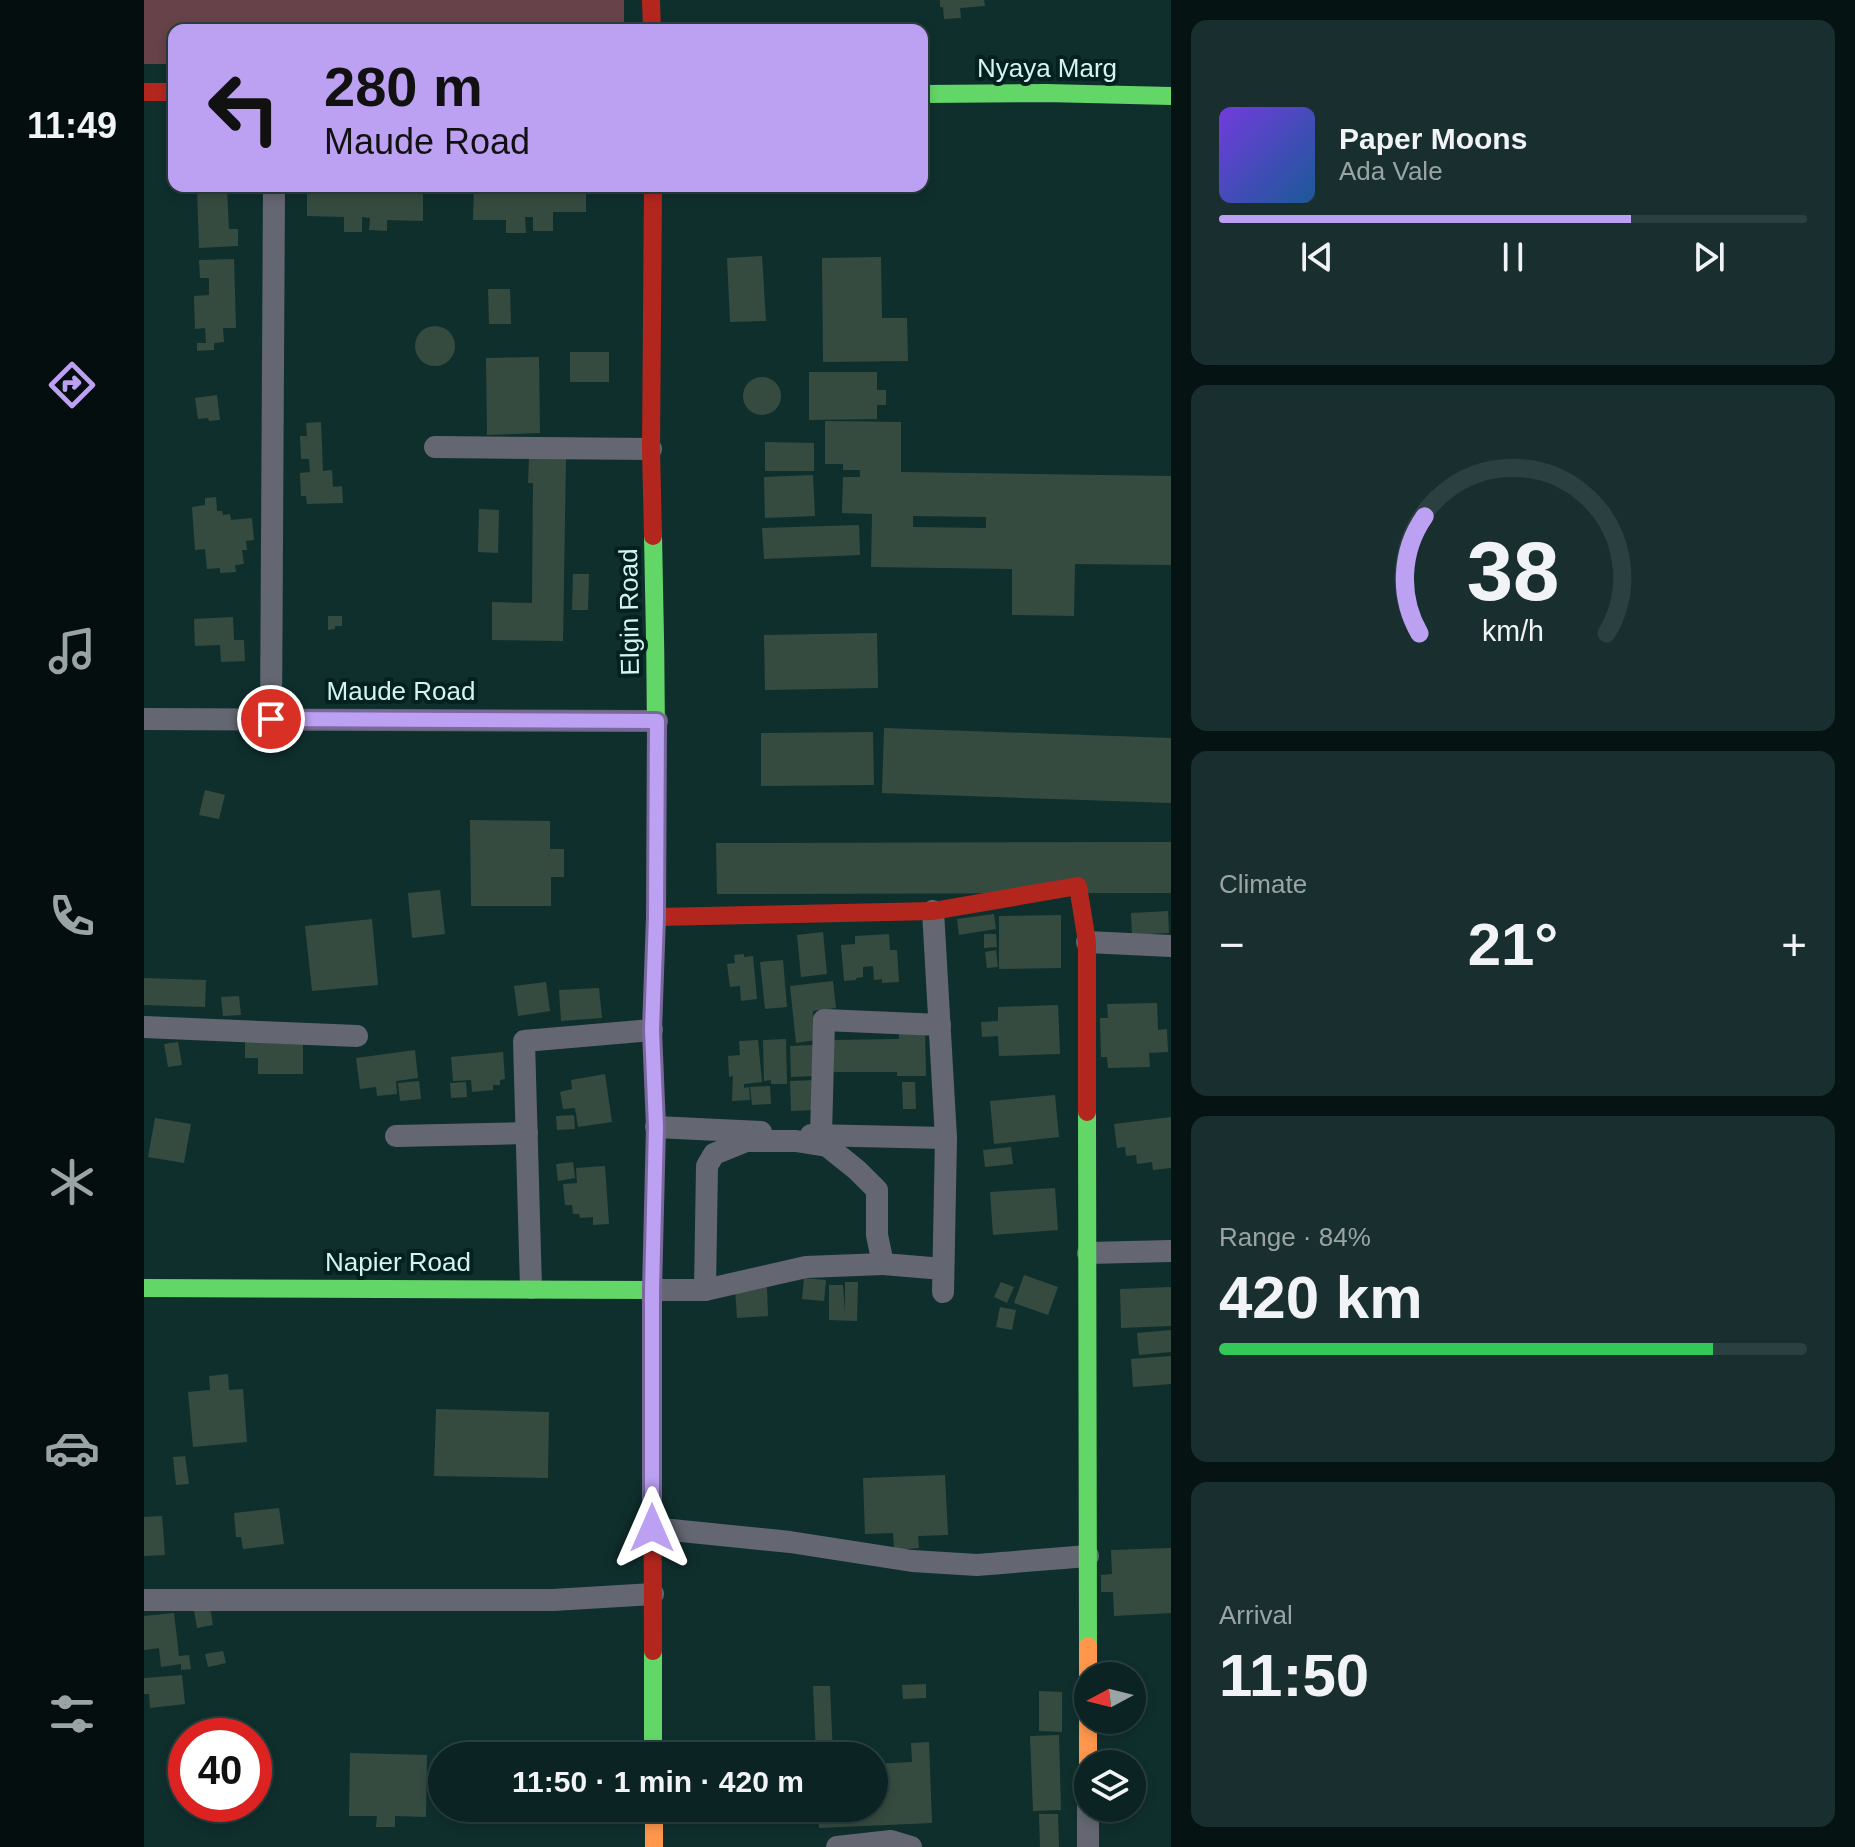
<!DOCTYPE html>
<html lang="en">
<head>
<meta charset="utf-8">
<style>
  :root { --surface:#0b2322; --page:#192f2f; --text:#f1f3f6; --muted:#9aa4a5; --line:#2b4040; --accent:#bca0f2 }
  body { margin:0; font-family:Helvetica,sans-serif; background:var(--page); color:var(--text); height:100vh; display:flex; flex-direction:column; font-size:30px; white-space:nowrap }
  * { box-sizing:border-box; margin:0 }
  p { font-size:26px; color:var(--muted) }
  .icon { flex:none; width:44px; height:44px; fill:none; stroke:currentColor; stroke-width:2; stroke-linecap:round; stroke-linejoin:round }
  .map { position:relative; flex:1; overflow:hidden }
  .drawer { display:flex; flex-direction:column; gap:20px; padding:20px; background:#061313; width:684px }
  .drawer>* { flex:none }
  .hud { position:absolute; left:24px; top:24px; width:760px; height:168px; border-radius:16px; box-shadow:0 4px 12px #0003,0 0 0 2px var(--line); background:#bca0f2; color:#111; overflow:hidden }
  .needle { width:52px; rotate:263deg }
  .tools { position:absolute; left:930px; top:1662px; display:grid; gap:16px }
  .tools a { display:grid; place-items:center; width:72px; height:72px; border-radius:50%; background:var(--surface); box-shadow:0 4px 12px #0003,0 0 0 2px var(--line); font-size:40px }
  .speed { position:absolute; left:24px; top:1718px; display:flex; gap:16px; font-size:40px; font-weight:700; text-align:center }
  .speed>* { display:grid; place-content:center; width:104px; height:104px; border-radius:50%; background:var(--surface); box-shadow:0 4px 12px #0003,0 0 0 2px var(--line); line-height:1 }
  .speed .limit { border:12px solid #d22; background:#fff; color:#111 }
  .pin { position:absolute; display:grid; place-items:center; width:68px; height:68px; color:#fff; margin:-34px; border:4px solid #fff; border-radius:50%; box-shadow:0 2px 8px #0007 }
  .me { position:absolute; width:88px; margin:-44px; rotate:0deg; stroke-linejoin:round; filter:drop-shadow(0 0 6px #0008) }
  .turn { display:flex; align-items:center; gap:28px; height:168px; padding:0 24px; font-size:36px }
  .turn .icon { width:104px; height:104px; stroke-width:2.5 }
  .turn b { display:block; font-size:56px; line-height:68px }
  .big { font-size:60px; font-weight:700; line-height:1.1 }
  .drawer .widget { flex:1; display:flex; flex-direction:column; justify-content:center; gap:12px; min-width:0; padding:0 28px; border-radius:16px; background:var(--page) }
  .drawer .dial { align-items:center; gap:0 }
  .dial svg { height:208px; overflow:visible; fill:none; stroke:var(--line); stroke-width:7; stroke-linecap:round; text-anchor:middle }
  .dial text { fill:var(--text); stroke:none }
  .song { display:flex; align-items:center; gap:24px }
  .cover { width:96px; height:96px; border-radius:12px; background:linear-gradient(135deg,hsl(260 70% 55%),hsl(210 70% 35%)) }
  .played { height:8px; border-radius:4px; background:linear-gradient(90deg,var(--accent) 70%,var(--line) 70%) }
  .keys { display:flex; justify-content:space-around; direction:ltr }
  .heat { display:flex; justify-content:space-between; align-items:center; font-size:44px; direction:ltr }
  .charge { height:12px; border-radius:6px; background:linear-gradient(90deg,#34c759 84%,var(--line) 0) }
  .trip { position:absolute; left:284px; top:1742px; width:460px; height:80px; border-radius:40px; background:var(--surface); box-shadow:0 4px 12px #0003,0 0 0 2px var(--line); font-weight:700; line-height:80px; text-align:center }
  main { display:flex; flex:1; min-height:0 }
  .menu { display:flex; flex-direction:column; width:144px; justify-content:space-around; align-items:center; background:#040e0e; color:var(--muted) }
  .menu .icon { width:56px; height:56px }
  .menu .current { color:var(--accent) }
  .menu b { font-size:36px; color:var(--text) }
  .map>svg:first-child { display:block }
</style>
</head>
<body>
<main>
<nav class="menu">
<b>11:49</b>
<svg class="icon current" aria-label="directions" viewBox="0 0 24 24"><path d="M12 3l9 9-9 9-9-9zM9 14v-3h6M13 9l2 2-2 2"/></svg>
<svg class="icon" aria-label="music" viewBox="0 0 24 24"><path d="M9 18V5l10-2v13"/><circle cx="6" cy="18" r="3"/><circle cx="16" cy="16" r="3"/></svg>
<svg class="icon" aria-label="phone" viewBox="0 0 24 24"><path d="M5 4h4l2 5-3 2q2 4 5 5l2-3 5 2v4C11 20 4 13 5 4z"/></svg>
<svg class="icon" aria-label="climate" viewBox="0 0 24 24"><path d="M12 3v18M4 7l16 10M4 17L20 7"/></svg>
<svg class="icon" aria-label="car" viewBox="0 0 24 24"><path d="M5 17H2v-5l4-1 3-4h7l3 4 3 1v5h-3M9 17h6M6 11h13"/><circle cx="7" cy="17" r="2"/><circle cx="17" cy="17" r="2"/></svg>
<svg class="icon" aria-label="filters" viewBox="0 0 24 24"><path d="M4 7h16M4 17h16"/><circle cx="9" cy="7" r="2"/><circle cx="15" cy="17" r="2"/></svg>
</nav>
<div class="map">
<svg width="1027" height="1847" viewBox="0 0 1027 1847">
  <rect width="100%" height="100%" fill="#0f2f2d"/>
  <polygon fill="#674248" points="0,0 480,0 480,30 30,30 30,64 0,64"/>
  <g fill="#364b3f" fill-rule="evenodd">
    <polygon points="796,0 840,0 841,6 816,8 817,18 800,19 799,7 796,7"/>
    <polygon points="935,60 936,72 918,74 917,62"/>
    <polygon points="163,186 279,186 279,221 243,220 243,231 225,230 226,218 218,217 218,232 200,232 200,217 163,216"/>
    <polygon points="330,186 442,186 442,212 409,212 409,231 389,231 389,217 381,217 382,233 362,233 362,220 329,220"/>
    <polygon points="83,188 85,229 94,229 94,246 55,248 53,189"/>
    <polygon points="618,256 622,321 586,322 583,258"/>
    <polygon points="737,257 738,318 763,318 764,361 679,362 678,258"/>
    <polygon points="90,259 92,328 79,328 80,342 70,343 70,350 53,351 53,343 62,343 61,328 51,329 50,296 65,295 65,278 56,278 55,260"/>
    <polygon points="344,289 366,289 367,324 345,324"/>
    <circle cx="291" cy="346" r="20"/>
    <rect x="426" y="352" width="39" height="30"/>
    <polygon points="395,357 396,433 343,435 342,358"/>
    <polygon points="665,372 733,372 733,390 742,390 742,405 733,405 733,419 665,420"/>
    <circle cx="618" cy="396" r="19"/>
    <polygon points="73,395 76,420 65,421 64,418 54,419 51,398"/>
    <path d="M681,421L757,422V472L1027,476V565L931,564L930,616L868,615V569L727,567L728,514L698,513L699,477H716V470H699V464H681ZM769,516L842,517V528L769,527Z"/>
    <polygon points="177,422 179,471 188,470 189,487 198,486 199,503 163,504 162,496 157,496 156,473 166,472 165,459 157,459 156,436 163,436 162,423"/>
    <polygon points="621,442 670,443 670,471 621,471"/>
    <polygon points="385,458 422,458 419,641 348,640 348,602 388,603 389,483 384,483"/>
    <polygon points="669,475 671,516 621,518 620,477"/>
    <polygon points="72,497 73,511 78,511 79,515 86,514 87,520 108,518 110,540 102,541 103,550 98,550 100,564 91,565 92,572 76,573 76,568 63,569 61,549 51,550 48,507 61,505 61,498"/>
    <polygon points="335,509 355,510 354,553 334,552"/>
    <polygon points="715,525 716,555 620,559 618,528"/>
    <polygon points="429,574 445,574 444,610 428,610"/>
    <polygon points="184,616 198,616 198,626 191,626 191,629 184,630"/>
    <polygon points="89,617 90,640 100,640 101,661 77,662 76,645 51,646 50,619"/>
    <polygon points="733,633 734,688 621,690 620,635"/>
    <polygon points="740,728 1027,738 1027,803 738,793"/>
    <polygon points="729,732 730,785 617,786 617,733"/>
    <polygon points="61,790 81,795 75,819 55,815"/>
    <polygon points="326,820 406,821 406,849 420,849 420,877 407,877 407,906 327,906"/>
    <polygon points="1027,842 1027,893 573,894 572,843"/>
    <polygon points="296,890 301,934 268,938 264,893"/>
    <polygon points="1024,911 1025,933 988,935 987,913"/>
    <polygon points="850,914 852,929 815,935 813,919"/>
    <polygon points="917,915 917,968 855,969 855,916"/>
    <polygon points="228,919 234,985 168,991 161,926"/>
    <polygon points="679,932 683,974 657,977 653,935"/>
    <polygon points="745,934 746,950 753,950 755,982 738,983 738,979 730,980 729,966 719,967 719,977 712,978 712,980 700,981 697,945 711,944 711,936"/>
    <polygon points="840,934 852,934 853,947 840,948"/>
    <polygon points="852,950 854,967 843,968 841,952"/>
    <polygon points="600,954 600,957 609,956 613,999 597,1001 596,986 586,987 583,964 591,963 590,955"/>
    <polygon points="639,960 643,1007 621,1009 616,962"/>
    <polygon points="0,978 62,980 61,1007 0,1005"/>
    <polygon points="689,981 692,1008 669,1011 672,1040 652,1043 646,986"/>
    <polygon points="402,982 406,1011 374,1016 370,986"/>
    <polygon points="455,988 458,1018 417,1021 415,990"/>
    <polygon points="95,996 97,1015 79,1016 77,997"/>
    <polygon points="1013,1003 1014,1030 1023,1029 1024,1052 1005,1053 1006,1067 964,1068 963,1057 957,1057 956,1018 964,1018 963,1004"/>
    <polygon points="914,1005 916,1054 855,1056 854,1036 838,1037 837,1022 854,1021 854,1007"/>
    <polygon points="755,1032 781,1032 782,1076 753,1076 753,1072 690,1072 689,1040 755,1039"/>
    <polygon points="101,1037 159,1038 159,1074 114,1074 114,1058 101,1058"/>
    <polygon points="642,1039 643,1084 627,1084 627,1080 620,1081 619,1040"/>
    <polygon points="614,1040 618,1082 600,1084 600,1088 605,1087 606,1100 588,1101 589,1076 585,1077 584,1056 596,1055 595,1041"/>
    <polygon points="34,1042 38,1065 24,1067 20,1044"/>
    <polygon points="670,1045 671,1076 647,1077 646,1046"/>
    <polygon points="271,1050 274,1078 252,1081 253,1094 233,1096 232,1087 216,1089 212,1058"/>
    <polygon points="359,1052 361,1079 356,1080 356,1085 349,1085 349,1090 328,1092 327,1080 309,1081 307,1057"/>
    <polygon points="461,1074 468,1122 434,1127 431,1108 419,1109 416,1092 428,1089 427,1080"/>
    <polygon points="670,1080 671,1110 647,1111 646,1081"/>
    <polygon points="275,1081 277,1099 256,1101 254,1083"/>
    <polygon points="322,1082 323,1097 307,1098 306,1083"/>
    <polygon points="758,1082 771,1082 772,1109 759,1109"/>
    <polygon points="626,1086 627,1104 608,1105 606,1087"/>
    <polygon points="911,1095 915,1137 850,1144 846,1101"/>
    <polygon points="430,1115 431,1129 413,1130 412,1116"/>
    <polygon points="1027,1117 1027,1168 1009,1170 1008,1162 993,1164 992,1155 982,1156 981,1147 973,1148 970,1124"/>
    <polygon points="11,1118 47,1124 40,1163 4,1157"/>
    <polygon points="867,1147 869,1164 841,1167 839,1150"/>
    <polygon points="429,1162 431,1178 414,1181 412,1164"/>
    <polygon points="461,1166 465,1224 449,1225 449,1217 436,1218 435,1214 429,1214 428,1205 421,1205 419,1184 433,1183 432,1168"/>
    <polygon points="911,1188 914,1230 849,1235 846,1192"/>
    <polygon points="880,1275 914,1287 904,1315 870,1303"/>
    <polygon points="660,1278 682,1280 680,1301 658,1299"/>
    <polygon points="701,1282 714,1282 713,1321 685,1320 685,1285 699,1285 701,1312"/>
    <polygon points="857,1282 870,1287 863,1303 850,1297"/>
    <polygon points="623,1287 624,1316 593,1318 591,1289"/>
    <polygon points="1027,1287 1027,1326 977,1328 976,1289"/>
    <polygon points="856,1307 872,1310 868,1330 852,1327"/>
    <polygon points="1027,1330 1027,1352 995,1355 993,1333"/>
    <polygon points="1027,1356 1027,1384 989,1387 987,1359"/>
    <polygon points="84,1374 85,1390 99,1389 103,1442 49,1447 44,1392 66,1390 65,1376"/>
    <polygon points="292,1409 405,1412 404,1478 290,1476"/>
    <polygon points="41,1456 45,1484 32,1485 29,1457"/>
    <polygon points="801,1475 804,1535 774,1536 775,1548 750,1550 749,1533 721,1534 719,1478"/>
    <polygon points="135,1508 140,1544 99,1549 97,1537 92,1537 90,1513"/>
    <polygon points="18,1516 21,1555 0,1556 0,1517"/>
    <polygon points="1027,1548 1027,1613 970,1616 969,1592 957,1592 957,1575 968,1574 967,1550"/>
    <polygon points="66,1607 69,1625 53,1628 50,1610"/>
    <polygon points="30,1613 35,1656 45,1655 47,1669 37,1670 37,1664 17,1667 15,1648 0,1650 0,1616"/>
    <polygon points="79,1651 82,1663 64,1667 61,1654"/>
    <polygon points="38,1675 41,1704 6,1708 5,1694 0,1694 0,1678"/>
    <polygon points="782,1684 782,1698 759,1699 758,1685"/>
    <polygon points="669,1686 686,1686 689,1756 672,1756"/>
    <polygon points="895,1691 918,1692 918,1732 895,1731"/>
    <polygon points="915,1735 917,1810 889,1811 886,1736"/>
    <polygon points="785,1742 788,1823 675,1828 674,1808 730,1808 730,1764 768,1762 767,1743"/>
    <polygon points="206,1753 283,1755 282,1817 251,1816 251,1827 232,1827 233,1816 205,1816"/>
    <polygon points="895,1814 914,1814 915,1847 896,1847"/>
  </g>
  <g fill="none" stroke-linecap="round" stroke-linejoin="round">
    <g stroke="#646771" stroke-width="22">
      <polyline points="291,447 507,449"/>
      <polyline points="0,719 513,721"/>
      <polyline points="127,719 130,186"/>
      <polyline points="789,911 802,1138 799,1292"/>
      <polyline points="943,942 1027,946"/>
      <polyline points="0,1027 213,1036"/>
      <polyline points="512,1127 617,1132"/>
      <polyline points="667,1135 802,1138"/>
      <polyline points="677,1135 680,1020 796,1025"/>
      <polyline points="252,1136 383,1133"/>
      <polyline points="944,1253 1027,1251"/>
      <polyline points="387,1288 380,1041 508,1030"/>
      <polyline points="508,1290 561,1290 563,1166 570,1154 602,1141 652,1141 683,1146 713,1170 733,1190 733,1235 739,1264 799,1269"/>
      <polyline points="561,1290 662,1267 739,1264"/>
      <polyline points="508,1528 646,1542 768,1561 833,1565 944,1556"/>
      <polyline points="0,1600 409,1600 509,1594"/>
      <polyline points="944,1808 944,1847"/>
      <polyline points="693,1847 747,1841 767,1847"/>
    </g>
    <g stroke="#63d668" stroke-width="18">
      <polyline points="778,94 902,93 1027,96"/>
      <path d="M509,536C512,657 513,777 512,898C512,951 507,1004 509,1057"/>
      <polyline points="943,1112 944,1646"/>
      <polyline points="0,1288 508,1290"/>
      <polyline points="509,1651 509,1756"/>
    </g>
    <g stroke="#ff974d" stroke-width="18">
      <polyline points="944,1646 944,1764"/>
      <polyline points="510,1808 510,1847"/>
    </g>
    <g stroke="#b3261e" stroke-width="18">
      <polyline points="507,0 508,30"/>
      <polyline points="0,92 30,92"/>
      <polyline points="509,536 507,449 509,186"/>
      <polyline points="512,917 789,911 934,886 943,942 943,1112"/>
      <polyline points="509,1651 508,1290 512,1127 509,1057"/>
    </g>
  </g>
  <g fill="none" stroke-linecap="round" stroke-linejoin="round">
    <defs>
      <polyline id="route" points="127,719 513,721 512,917 508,1030 512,1127 508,1290 508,1528"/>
    </defs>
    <use href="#route" stroke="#7a689d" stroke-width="20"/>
    <use href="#route" stroke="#bca0f2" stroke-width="14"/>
  </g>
  <g text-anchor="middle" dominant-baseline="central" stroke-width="8" stroke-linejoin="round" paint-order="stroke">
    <g font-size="26" fill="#d3f4f1" stroke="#04201f">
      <text x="903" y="68">Nyaya Marg</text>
      <text transform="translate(485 612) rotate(-91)">Elgin Road</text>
      <text x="257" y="691">Maude Road</text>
      <text x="254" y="1262">Napier Road</text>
    </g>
  </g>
</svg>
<div class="tools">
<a><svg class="needle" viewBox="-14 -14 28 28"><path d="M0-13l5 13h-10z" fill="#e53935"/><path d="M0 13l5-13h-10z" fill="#9aa4a5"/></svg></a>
<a><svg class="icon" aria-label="layers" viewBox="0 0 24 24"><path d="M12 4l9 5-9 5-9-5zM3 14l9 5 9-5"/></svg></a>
</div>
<div class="speed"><div class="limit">40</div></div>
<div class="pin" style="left:127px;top:719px;background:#d93025"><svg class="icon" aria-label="arrive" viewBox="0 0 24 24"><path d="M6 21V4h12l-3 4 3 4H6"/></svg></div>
<svg class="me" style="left:508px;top:1528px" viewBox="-20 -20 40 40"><path d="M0-17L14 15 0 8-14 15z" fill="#bca0f2" stroke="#fff" stroke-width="4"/></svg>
<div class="trip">11:50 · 1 min · 420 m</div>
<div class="hud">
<div class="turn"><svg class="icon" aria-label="left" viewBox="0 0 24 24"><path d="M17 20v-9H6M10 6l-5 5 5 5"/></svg><div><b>280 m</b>Maude Road</div></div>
</div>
</div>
<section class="drawer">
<div class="widget">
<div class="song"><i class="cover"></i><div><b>Paper Moons</b><p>Ada Vale</p></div></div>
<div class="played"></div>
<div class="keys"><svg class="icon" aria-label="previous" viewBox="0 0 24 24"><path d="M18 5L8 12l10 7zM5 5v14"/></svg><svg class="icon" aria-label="pause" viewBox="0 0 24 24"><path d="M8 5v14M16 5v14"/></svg><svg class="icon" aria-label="next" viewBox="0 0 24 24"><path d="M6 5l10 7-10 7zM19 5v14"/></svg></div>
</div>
<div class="widget dial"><svg viewBox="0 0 100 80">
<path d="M14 69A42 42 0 1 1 86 69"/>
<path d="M14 69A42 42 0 0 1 16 24" stroke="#bca0f2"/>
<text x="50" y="56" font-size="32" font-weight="700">38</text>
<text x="50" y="72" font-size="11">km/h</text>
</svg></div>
<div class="widget"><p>Climate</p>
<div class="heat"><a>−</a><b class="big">21°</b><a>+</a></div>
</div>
<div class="widget"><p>Range · 84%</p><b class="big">420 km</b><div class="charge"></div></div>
<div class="widget"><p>Arrival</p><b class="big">11:50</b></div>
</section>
</main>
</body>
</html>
